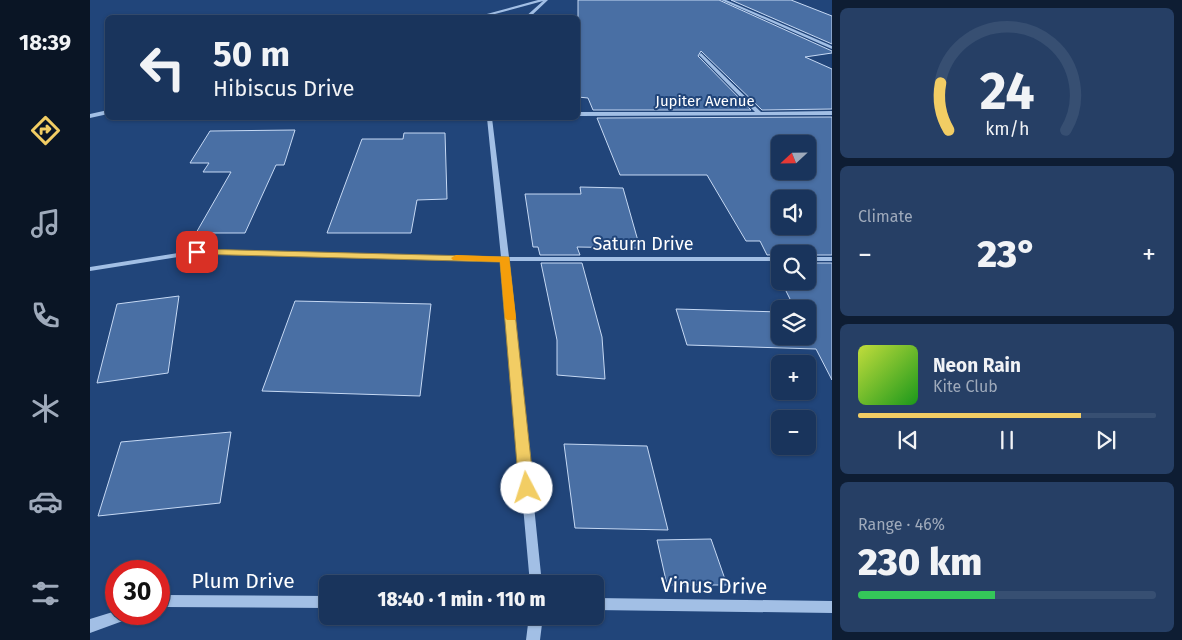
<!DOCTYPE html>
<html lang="en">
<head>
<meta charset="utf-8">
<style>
  :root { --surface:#19345c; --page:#263f65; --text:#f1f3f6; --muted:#9faabb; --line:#374f72; --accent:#f2cd64 }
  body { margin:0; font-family:"Fira Sans",sans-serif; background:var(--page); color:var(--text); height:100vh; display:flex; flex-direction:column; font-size:19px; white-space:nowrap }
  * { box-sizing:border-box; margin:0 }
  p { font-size:16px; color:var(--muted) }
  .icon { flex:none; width:28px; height:28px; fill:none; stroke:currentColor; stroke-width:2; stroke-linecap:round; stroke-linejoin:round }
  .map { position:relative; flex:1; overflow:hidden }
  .sheet { display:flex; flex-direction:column; gap:8px; padding:8px; background:#0e1d33; width:350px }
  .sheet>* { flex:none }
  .top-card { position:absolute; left:15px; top:15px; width:475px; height:105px; border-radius:8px; box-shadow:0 1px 4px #0004,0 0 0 1px var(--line); background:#19345c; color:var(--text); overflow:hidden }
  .needle { width:32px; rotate:248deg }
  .tools { position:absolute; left:681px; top:135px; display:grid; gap:10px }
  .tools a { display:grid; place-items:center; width:45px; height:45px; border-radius:8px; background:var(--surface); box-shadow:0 1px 4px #0004,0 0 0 1px var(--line); font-size:25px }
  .speed { position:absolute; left:15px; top:560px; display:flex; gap:10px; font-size:25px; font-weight:700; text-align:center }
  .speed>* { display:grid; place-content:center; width:65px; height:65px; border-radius:50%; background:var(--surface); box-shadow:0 1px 4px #0004,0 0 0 1px var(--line); line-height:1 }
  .speed .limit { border:8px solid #d22; background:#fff; color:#111 }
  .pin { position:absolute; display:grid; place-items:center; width:42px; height:42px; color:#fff; margin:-21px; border-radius:10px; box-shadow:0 2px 8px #0006 }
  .me { position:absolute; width:55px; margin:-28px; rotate:355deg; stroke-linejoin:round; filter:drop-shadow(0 0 4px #0008) }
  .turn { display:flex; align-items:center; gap:18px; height:105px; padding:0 25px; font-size:22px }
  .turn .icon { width:65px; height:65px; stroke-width:2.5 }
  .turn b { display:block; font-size:35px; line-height:42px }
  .big { font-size:38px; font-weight:800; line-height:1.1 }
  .sheet .card { flex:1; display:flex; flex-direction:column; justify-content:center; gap:8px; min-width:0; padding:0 18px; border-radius:8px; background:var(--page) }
  .sheet .dial { align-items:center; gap:0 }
  .dial svg { height:130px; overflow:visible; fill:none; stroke:var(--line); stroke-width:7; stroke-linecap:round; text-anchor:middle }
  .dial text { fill:var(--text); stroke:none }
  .song { display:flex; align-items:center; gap:15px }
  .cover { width:60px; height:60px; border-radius:8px; background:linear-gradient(135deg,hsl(70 70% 55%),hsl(120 70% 35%)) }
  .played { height:5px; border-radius:2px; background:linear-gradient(90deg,var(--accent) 75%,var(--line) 75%) }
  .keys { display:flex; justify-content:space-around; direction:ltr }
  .heat { display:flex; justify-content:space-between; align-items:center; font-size:28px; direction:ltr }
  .charge { height:8px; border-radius:4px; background:linear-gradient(90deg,#34c759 46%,var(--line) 0) }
  .trip { position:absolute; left:229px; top:575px; width:285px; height:50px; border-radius:8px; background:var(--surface); box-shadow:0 1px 4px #0004,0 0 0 1px var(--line); font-weight:800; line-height:50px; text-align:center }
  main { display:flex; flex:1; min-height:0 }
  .tabs { display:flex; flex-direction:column; width:90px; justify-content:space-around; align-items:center; background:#0a1525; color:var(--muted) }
  .tabs .icon { width:35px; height:35px }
  .tabs .selected { color:var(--accent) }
  .tabs b { font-size:22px; color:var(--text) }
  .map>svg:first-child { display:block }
</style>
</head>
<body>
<main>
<nav class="tabs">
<b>18:39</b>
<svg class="icon selected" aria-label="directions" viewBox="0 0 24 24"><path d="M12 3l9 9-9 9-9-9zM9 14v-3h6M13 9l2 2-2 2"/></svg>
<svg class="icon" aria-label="music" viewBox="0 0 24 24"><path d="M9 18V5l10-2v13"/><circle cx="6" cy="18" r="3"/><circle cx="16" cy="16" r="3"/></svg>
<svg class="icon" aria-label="phone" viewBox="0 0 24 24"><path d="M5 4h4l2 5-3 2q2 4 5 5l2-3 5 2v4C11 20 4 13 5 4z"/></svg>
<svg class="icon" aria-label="climate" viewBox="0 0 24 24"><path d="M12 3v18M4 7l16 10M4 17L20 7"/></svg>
<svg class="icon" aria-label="car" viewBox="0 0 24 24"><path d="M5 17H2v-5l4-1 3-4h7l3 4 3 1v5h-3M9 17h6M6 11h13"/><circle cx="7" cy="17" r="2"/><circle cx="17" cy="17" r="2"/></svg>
<svg class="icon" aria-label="filters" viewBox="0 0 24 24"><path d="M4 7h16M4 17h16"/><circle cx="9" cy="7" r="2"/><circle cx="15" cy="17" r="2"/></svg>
</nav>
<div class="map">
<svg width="742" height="640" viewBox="0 0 742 640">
  <rect width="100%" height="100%" fill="#21457a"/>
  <g fill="#496fa4" stroke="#c6d9f4" fill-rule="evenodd">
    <polygon points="488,0 629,0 742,51 742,53 715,57 742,69 742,109 672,110 611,51 608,56 661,110 503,110 498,98 488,97"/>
    <polygon points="641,0 701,0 742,16 742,44"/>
    <path d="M742,117V255H718V254L677,255L670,241H656L617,175H530L507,118ZM690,144H718V171H690ZM690,199H718V226H690Z"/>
    <polygon points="205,130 194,165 186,165 155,233 106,233 141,172 113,172 119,163 100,163 120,131"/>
    <polygon points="314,133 355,133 357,199 327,200 321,233 237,233 272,139 313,139"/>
    <polygon points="490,187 533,188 550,248 487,247 490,255 450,255 448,247 443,247 435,194 491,194"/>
    <polygon points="451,263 492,263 512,337 515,379 467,375 467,340"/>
    <polygon points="718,263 742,263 742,380 726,349 597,345 586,309 690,312 690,336 718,336 718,309 705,309 691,281 718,281"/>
    <polygon points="89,296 78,373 7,383 27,304"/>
    <polygon points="205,301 341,304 330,396 172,391"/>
    <polygon points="141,432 130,503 8,516 31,442"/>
    <polygon points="474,444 557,446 578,530 485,528"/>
    <polygon points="621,539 637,585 577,585 567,540"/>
  </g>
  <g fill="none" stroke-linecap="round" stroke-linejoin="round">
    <g fill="#a2bfe5" fill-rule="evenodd">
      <polygon points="448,0 458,0 439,18 434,18 453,1 390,18 382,18"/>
      <polygon points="631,0 636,0 742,46 742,49"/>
      <polygon points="611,53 671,112 742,111 742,115 488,116 488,112 665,112 609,55"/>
      <polygon points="18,110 18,114 0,118 0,114"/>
      <polygon points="397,118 402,118 419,257 690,257 690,261 419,261 452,584 440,584 411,261 107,254 0,271 0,267 107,250 411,257"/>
      <rect x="718" y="257" width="24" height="4"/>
      <polygon points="75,595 238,596 238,608 75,607 69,609 69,597"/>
      <polygon points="505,598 742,601 742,613 505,610"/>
      <polygon points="26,611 26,614 43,614 41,618 0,633 0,619"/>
      <polygon points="439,616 453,616 450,640 436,640"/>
    </g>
  </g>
  <polygon fill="#f2cd64" stroke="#9d8541" points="107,249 419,257 444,488 442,493 437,494 431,493 429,488 410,262 103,254 102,252"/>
  <polygon fill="#f59e0b" points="366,255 419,257 426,318 425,320 417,320 415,318 410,262 363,260 361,258"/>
  <g text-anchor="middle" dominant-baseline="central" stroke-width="4" stroke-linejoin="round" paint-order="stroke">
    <g font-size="15" fill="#fff" stroke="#21457a">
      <text x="615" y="101">Jupiter Avenue</text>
    </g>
    <g font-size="18" fill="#fff" stroke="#21457a">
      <text x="553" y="244">Saturn Drive</text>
    </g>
    <g font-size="21" fill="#fff" stroke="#21457a">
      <text x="153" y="581">Plum Drive</text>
      <text transform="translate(624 586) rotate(1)">Vinus Drive</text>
    </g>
  </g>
</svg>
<div class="tools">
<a><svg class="needle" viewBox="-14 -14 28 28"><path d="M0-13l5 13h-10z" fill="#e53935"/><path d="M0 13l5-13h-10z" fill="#9faabb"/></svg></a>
<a><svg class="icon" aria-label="sound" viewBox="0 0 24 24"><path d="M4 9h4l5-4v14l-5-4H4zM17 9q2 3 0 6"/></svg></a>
<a><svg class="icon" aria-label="search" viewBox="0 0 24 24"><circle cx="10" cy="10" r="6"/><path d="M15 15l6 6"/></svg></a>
<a><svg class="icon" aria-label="layers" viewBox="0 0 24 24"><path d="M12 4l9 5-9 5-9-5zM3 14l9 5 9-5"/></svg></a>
<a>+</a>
<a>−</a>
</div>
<div class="speed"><div class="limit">30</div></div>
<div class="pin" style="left:107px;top:252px;background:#d93025"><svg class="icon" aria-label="arrive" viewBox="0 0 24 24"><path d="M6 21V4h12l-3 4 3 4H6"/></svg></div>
<svg class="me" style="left:437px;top:488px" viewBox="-20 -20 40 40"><circle r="19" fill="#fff"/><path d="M0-13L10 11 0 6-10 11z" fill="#f2cd64"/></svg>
<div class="trip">18:40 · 1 min · 110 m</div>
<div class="top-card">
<div class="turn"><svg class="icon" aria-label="left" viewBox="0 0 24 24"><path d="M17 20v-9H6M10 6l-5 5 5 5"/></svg><div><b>50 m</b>Hibiscus Drive</div></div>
</div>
</div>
<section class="sheet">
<div class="card dial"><svg viewBox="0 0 100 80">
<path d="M14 69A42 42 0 1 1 86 69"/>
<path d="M14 69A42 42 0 0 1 9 40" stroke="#f2cd64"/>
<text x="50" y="56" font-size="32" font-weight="700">24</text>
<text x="50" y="72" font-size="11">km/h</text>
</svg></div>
<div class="card"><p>Climate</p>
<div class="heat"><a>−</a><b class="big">23°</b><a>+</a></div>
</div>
<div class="card">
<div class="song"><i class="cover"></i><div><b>Neon Rain</b><p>Kite Club</p></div></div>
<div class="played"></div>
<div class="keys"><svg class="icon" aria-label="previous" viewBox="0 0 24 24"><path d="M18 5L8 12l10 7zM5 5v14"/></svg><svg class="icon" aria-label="pause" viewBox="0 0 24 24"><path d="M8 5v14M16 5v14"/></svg><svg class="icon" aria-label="next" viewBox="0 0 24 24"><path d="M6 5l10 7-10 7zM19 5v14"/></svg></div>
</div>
<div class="card"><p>Range · 46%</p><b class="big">230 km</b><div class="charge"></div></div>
</section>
</main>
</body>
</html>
